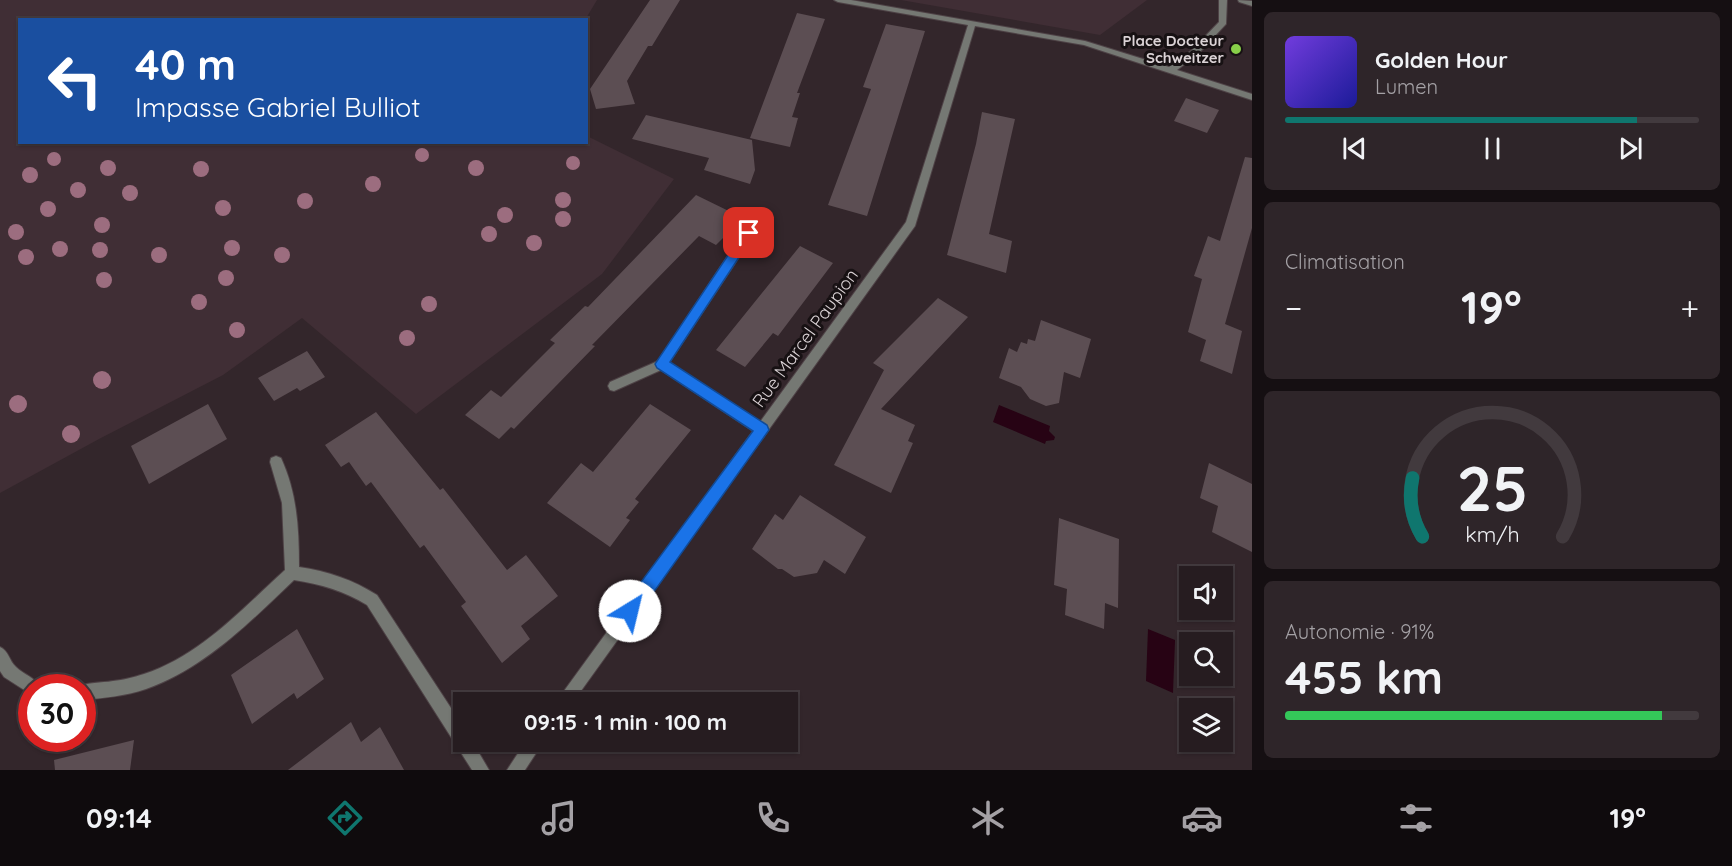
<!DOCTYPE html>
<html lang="fr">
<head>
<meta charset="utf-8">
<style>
  :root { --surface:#261c20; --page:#2e2529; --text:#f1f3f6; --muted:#a4a1a5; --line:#423a3e; --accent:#0f766e }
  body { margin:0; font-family:Quicksand,sans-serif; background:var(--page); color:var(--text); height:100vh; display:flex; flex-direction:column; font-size:22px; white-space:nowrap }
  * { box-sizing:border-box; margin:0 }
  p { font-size:20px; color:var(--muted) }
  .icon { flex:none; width:33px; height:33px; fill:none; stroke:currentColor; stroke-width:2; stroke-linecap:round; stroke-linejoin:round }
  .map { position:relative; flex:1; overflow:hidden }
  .side { display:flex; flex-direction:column; gap:12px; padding:12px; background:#150f12; width:480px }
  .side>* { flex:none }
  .top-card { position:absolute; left:18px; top:18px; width:570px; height:126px; border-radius:0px; box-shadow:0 2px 4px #0004,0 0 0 2px var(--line); background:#1a4fa0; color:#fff; overflow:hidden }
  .buttons { position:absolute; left:1179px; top:566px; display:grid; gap:12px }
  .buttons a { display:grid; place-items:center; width:54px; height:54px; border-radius:0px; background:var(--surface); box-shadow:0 2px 4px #0004,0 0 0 2px var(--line); font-size:30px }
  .speed { position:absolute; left:18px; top:674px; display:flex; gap:12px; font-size:30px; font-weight:700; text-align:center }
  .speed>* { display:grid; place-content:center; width:78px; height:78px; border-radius:50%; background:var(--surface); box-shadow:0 2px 4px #0004,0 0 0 2px var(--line); line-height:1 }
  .speed .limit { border:9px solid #d22; background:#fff; color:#111 }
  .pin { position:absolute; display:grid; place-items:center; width:51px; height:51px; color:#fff; margin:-26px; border-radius:12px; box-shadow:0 3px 9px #0006 }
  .me { position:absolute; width:66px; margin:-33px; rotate:36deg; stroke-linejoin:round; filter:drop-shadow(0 0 4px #0008) }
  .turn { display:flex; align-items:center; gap:21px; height:126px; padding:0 18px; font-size:27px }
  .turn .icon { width:78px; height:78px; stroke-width:2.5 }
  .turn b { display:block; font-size:42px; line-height:51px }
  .big { font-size:45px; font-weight:800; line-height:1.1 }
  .side .card { flex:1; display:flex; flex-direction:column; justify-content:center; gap:9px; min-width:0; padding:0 21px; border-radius:9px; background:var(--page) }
  .side .dial { align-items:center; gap:0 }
  .dial svg { height:156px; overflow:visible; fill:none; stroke:var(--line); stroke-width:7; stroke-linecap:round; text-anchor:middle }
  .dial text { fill:var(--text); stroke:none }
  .song { display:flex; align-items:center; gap:18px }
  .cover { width:72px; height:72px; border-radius:9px; background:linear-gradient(135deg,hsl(260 70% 55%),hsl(240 70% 35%)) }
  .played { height:6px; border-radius:3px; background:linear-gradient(90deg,var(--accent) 85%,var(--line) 85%) }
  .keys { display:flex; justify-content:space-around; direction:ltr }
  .heat { display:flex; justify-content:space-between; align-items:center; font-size:33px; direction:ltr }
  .charge { height:9px; border-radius:4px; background:linear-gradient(90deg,#34c759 91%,var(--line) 0) }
  .trip { position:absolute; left:453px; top:692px; width:345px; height:60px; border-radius:0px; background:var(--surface); box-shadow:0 2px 4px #0004,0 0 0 2px var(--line); font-weight:800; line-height:60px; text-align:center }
  .menu { display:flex; height:96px; justify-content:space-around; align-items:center; background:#0f0b0d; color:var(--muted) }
  .menu .icon { width:42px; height:42px }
  .menu .active { color:var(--accent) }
  .menu b { font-size:27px; color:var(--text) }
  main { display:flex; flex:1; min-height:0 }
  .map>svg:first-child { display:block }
</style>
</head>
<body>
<main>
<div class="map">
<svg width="1252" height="770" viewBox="0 0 1252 770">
  <rect width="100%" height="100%" fill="#33262b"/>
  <g fill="#402e35">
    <polygon points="0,0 597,0 585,20 20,20 20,142 586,142 587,136 674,179 602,274 416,414 302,318 223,375 99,439 0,493"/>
    <polygon points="901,0 1147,0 1100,35"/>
  </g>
  <g fill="#270314">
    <polygon points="999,405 1050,426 1049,431 1055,437 1054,440 1046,441 1045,444 993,422"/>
    <polygon points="1148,629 1175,640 1173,693 1146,681"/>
  </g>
  <g fill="#5c4e53">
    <polygon points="650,0 680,0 652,46 648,46 627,81 635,104 596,109 590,89"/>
    <polygon points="797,13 825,19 797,93 800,93 792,117 798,118 790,147 750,138"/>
    <polygon points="886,24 925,31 867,216 828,205 871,89 863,87"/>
    <polygon points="1186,98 1219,110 1207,133 1174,121"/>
    <polygon points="982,112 1015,119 989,234 1012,241 1006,273 947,255 976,144"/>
    <polygon points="646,115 752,140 755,170 750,184 704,170 709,158 632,139"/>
    <polygon points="1245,157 1252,158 1252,228 1225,324 1242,331 1232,374 1200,361 1206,340 1188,332 1202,279 1194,276 1208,236 1220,241"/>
    <polygon points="696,195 743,218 716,245 699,236 592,345 595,346 514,429 511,427 499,439 465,415 491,390 501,397 555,343 550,340 585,306 588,307"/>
    <polygon points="800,246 833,263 778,336 773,333 745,367 716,350"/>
    <polygon points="938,298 968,317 881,409 915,425 908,441 913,443 891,493 834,465 884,370 873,363"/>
    <polygon points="1041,320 1091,339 1080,378 1064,372 1059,403 1046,406 1030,399 1021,387 999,378 1009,348 1017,352 1021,342 1027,344 1028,339 1035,341"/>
    <polygon points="307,351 325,377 300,391 297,388 274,401 258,378"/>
    <polygon points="208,404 227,439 149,484 131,446"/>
    <polygon points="650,404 691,430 635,499 639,502 626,518 630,520 610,547 547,503 581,463 593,472"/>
    <polygon points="376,412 440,490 443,488 507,570 526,555 558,596 521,626 530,639 502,663 461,606 466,602 424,545 420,548 371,482 366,486 349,462 341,467 325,445"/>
    <polygon points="1209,463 1252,484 1252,552 1212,532 1218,506 1200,498"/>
    <polygon points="800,495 866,537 845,574 824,560 817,573 794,577 782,569 778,569 752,549 775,514 783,520"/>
    <polygon points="1059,518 1119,539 1118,608 1105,603 1104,629 1065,615 1067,589 1054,585"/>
    <polygon points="297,629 324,679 297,699 294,693 252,724 231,675"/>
    <polygon points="351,722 361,742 380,727 404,770 288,770"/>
    <polygon points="134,740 130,770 55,770 54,760"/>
  </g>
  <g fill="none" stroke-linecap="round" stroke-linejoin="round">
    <defs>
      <g id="street">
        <polygon points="834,0 851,0 1085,41 1169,67 1192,50 1219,22 1219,0 1227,0 1226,24 1198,54 1177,70 1252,94 1252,100 1084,45 975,26 915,226 573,702 556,702 753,431 661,370 614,391 610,390 608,386 610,382 658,361 745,230 749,229 754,233 753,236 669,363 760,422 906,222 968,25 838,2"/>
        <polygon points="1238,0 1252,1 1252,6 1239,2"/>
        <path d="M276,456L281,458C297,493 299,528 299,567C328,571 353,580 377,595L464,728V741H472L489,770H472L367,605C344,591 321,584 294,580C250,622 205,668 146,689C125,696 104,698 82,700V687H77C88,682 101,683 113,681C123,680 135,677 144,674C200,656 243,608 285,570L282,503L270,462L271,458Z"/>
        <path d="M0,647C9,651 9,661 16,667C24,675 35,677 40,687H32V695L4,677L0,671Z"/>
        <polygon points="526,741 544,741 525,770 507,770"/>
      </g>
    </defs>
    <use href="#street" stroke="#4e4246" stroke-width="2"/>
    <use href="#street" fill="#757873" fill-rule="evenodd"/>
  </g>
  <g fill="#9c6d7f">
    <circle cx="422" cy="155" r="7"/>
    <circle cx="54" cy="159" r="7"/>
    <circle cx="573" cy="163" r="7"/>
    <circle cx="108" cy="168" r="8"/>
    <circle cx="476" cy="168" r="8"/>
    <circle cx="201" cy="169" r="8"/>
    <circle cx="30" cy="175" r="8"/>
    <circle cx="373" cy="184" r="8"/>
    <circle cx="78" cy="190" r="8"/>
    <circle cx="130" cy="193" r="8"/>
    <circle cx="563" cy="200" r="8"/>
    <circle cx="305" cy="201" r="8"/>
    <circle cx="223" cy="208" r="8"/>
    <circle cx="48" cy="209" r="8"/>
    <circle cx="505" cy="215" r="8"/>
    <circle cx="563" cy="219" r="8"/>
    <circle cx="102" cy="225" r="8"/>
    <circle cx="16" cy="232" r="8"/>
    <circle cx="489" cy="234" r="8"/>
    <circle cx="534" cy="243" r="8"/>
    <circle cx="232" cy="248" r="8"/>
    <circle cx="60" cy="249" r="8"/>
    <circle cx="100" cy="250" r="8"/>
    <circle cx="159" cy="255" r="8"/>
    <circle cx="282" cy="255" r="8"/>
    <circle cx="26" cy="257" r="8"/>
    <circle cx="226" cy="278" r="8"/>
    <circle cx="104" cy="280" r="8"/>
    <circle cx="199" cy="302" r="8"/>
    <circle cx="429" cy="304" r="8"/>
    <circle cx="237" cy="330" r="8"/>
    <circle cx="407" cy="338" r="8"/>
    <circle cx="102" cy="380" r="9"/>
    <circle cx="18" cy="404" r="9"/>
    <circle cx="71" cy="434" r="9"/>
  </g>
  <polygon fill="#1a73e8" stroke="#114b97" stroke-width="1.5" points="749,229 754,233 753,236 670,362 767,425 769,430 636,617 630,620 624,617 622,611 624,605 753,431 657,368 655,364 745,230"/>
  <circle fill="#88cf49" stroke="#171113" stroke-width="2" cx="1236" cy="49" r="6"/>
  <g text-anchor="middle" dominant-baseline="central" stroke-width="6" stroke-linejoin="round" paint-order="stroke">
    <g font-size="15" font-weight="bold" fill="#dbd3d6" stroke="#171113" text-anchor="end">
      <text x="1224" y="40">Place Docteur<tspan x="1224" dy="17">Schweitzer</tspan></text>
    </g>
    <g font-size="18" fill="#dbd3d6" stroke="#171113">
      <text transform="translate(805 338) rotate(-54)">Rue Marcel Paupion</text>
    </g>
  </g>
</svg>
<div class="buttons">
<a><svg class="icon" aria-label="sound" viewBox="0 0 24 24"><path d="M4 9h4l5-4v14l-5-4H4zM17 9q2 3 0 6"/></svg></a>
<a><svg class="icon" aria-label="search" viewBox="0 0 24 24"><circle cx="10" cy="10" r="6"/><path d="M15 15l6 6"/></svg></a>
<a><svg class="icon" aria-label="layers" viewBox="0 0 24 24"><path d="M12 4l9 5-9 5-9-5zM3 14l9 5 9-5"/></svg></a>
</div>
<div class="speed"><div class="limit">30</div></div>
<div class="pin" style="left:749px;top:233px;background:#d93025"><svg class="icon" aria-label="arrive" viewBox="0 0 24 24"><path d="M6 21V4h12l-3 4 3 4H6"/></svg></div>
<svg class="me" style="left:630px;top:611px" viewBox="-20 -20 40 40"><circle r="19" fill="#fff"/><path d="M0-13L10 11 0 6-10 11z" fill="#1a73e8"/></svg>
<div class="trip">09:15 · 1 min · 100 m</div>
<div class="top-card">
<div class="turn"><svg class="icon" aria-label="left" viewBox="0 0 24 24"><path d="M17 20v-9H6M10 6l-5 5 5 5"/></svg><div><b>40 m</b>Impasse Gabriel Bulliot</div></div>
</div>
</div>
<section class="side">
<div class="card">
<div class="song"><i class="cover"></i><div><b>Golden Hour</b><p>Lumen</p></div></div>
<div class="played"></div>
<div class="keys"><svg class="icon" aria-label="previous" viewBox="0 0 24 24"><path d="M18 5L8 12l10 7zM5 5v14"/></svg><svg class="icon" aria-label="pause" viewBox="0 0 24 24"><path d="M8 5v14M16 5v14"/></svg><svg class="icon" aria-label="next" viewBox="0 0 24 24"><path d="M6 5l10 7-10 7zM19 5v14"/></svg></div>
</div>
<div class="card"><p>Climatisation</p>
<div class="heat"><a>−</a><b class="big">19°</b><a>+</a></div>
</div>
<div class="card dial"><svg viewBox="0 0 100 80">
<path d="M14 69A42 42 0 1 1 86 69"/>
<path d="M14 69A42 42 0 0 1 9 39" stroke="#0f766e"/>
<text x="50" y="56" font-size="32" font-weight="700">25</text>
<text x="50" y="72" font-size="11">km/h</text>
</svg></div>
<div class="card"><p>Autonomie · 91%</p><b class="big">455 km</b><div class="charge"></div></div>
</section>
</main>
<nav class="menu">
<b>09:14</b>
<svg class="icon active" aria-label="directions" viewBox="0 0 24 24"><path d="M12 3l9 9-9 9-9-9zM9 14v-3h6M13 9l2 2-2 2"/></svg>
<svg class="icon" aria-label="music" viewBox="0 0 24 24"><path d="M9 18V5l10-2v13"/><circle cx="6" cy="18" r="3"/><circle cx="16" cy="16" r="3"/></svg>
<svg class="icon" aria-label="phone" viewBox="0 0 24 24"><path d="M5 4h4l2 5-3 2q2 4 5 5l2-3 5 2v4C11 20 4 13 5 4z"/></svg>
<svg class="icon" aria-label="climate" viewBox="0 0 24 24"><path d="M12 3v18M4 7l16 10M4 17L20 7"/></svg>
<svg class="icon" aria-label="car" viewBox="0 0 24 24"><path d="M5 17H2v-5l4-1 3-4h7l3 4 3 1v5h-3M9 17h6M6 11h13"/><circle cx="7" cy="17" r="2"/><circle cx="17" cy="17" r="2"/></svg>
<svg class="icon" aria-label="filters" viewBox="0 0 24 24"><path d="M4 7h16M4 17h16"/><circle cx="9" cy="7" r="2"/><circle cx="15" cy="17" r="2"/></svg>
<b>19°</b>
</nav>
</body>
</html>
